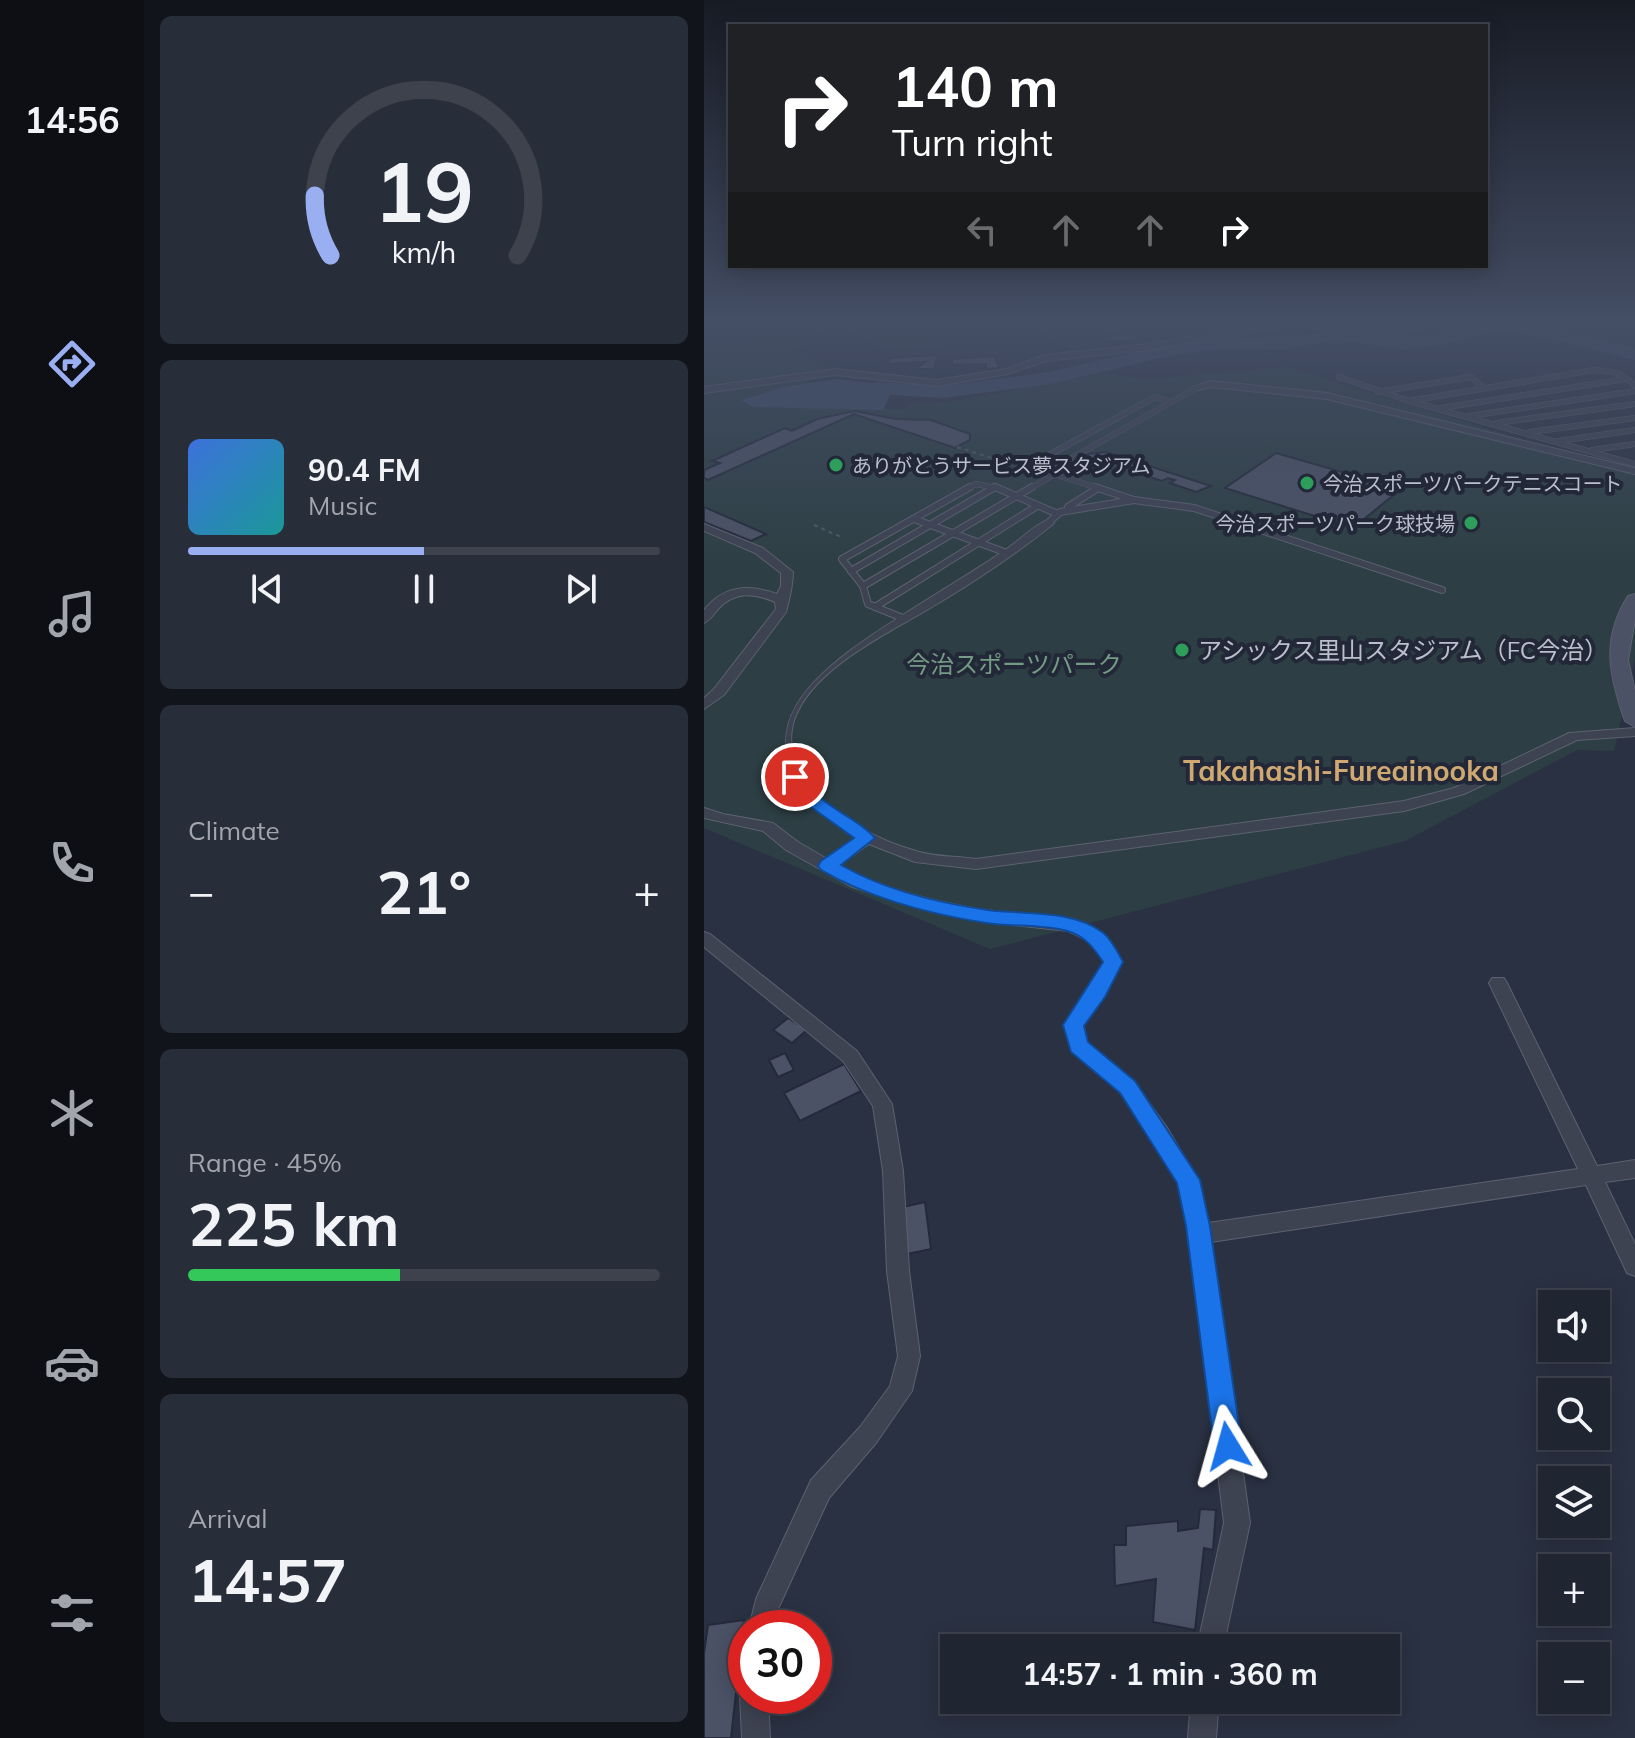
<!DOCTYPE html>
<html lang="en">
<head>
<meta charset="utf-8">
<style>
  :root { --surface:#202532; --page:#282d3a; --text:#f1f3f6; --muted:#a2a5ac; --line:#3d424d; --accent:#9aaff2 }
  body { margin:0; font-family:Mulish,"Noto Sans JP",sans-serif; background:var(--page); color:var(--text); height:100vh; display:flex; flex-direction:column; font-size:30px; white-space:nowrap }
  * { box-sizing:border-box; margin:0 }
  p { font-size:26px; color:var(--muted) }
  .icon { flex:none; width:44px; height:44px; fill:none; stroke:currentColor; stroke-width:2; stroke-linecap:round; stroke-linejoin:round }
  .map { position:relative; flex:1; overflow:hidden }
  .drawer { display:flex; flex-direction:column; gap:16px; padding:16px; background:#12141c; width:560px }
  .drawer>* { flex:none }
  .guide { position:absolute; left:24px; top:24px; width:760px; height:244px; border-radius:0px; box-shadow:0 4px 20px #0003,0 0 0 2px var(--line); background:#202124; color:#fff; overflow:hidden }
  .controls { position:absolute; left:834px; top:1290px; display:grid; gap:16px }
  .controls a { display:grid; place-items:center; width:72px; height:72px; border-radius:0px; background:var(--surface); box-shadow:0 4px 20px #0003,0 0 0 2px var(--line); font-size:40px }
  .speed { position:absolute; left:24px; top:1610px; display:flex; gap:16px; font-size:40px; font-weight:700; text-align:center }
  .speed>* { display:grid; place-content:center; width:104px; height:104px; border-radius:50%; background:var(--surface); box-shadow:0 4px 20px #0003,0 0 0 2px var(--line); line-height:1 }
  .speed .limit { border:12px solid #d22; background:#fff; color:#111 }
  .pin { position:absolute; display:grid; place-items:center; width:68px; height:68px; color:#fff; margin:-34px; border:4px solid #fff; border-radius:50%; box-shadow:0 2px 8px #0007 }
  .me { position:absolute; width:88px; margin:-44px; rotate:352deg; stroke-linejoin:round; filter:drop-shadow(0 0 6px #0008) }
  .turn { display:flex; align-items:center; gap:28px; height:168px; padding:0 32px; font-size:36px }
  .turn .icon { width:104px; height:104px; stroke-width:2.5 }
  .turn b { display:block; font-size:56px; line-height:68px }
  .lanes { display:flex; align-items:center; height:76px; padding:0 32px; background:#0003; justify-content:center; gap:40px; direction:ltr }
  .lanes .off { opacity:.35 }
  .big { font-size:60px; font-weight:700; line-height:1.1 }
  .drawer .widget { flex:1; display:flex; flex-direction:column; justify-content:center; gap:12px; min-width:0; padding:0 28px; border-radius:12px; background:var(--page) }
  .drawer .dial { align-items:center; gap:0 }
  .dial svg { height:208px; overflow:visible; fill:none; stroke:var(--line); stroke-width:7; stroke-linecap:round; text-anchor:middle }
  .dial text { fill:var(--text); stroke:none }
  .song { display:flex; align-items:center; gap:24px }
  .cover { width:96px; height:96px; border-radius:12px; background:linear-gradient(135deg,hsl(220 70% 55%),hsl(180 70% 35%)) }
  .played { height:8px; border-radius:4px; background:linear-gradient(90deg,var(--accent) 50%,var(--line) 50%) }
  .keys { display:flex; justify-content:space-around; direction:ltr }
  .heat { display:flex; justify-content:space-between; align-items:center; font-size:44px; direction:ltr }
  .charge { height:12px; border-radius:6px; background:linear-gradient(90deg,#34c759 45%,var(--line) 0) }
  .trip { position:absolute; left:236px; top:1634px; width:460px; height:80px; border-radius:0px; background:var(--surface); box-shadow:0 4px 20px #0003,0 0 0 2px var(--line); font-weight:700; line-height:80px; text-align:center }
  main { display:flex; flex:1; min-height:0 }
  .dock { display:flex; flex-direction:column; width:144px; justify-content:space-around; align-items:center; background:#0d0f14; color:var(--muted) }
  .dock .icon { width:56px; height:56px }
  .dock .on { color:var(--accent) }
  .dock b { font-size:36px; color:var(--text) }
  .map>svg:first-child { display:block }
</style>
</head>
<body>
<main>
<nav class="dock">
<b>14:56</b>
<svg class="icon on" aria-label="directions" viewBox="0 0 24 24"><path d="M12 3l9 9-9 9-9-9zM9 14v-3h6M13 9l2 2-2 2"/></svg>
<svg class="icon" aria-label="music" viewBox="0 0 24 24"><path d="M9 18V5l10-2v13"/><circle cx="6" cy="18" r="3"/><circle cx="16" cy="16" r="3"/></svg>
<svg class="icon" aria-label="phone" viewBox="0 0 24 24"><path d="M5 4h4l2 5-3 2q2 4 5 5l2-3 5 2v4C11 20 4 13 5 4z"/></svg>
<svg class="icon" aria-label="climate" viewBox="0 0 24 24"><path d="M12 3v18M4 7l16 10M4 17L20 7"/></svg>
<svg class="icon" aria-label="car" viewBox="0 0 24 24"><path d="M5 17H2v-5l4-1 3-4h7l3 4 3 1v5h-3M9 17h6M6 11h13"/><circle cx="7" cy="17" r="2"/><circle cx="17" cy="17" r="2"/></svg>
<svg class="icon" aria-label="filters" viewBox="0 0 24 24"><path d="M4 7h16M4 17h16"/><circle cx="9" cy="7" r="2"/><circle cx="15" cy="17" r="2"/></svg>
</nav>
<section class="drawer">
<div class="widget dial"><svg viewBox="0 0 100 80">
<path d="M14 69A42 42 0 1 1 86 69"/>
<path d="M14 69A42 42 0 0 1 8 46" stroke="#9aaff2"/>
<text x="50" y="56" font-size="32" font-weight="700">19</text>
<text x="50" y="72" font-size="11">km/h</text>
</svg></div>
<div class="widget">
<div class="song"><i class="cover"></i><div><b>90.4 FM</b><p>Music</p></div></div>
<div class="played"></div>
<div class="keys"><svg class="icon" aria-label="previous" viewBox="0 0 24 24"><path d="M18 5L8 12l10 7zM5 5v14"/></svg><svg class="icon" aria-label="pause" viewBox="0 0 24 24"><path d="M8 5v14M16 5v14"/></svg><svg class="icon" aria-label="next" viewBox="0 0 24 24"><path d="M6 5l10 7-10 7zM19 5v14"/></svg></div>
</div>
<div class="widget"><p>Climate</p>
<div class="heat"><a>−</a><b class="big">21°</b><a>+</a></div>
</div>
<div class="widget"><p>Range · 45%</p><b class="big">225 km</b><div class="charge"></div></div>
<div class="widget"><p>Arrival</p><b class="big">14:57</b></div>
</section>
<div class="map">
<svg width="931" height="1738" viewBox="0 0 931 1738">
  <rect width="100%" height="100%" fill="#2a3142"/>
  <g fill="#2d3f44">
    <path d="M0,323H213L218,331L243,344C235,348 180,349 170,344C155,338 143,323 125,328C113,331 99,345 89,352L130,367L106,379L103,387L159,400L129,409H198L210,402L239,403L396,374L446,379L582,367L931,474V659L910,751L873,750L701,841L286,949L0,828Z"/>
    <polygon points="327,323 362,323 374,350 366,351"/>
  </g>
  <polygon fill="#404c6a" points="134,379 190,386 179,410 49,407 37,400 84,386"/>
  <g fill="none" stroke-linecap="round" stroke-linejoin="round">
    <polygon fill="#404c6a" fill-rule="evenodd" points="768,323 823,323 931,348 931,360 799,328 739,345 698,349 634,340 580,349 508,350 469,355 346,384 239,398 172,394 162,388 172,382 239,386 346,372 469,343 508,338 580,337 634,330 698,337 736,334"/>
  </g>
  <g fill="#4b5266" stroke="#242a3a" stroke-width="2">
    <polygon points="434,333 434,340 413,341 400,340 399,336"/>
    <polygon points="234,355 230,369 211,369 222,362 183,364 186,358"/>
    <polygon points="291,356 295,368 282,369 282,364 248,365 248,359"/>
    <polygon points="150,411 192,419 227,420 266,434 266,440 251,448 150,414 4,480 0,478 0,470 16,463 8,461 81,428 88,431 113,419"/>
    <polygon points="402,452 507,486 492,492 466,483 471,480 464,478 458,481 433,473 439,470 412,464 416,462 399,456 393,456 370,470 363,467 384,454"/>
    <polygon points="572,453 697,489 649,528 521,488"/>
    <polygon points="0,507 62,534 47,541 0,522"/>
    <polygon points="84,1018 103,1030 88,1043 69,1030"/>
    <polygon points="81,1053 90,1070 74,1077 65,1060"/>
    <polygon points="140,1064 157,1091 96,1121 80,1093"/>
    <polygon points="221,1202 227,1249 203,1254 199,1207"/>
    <polygon points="496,1509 512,1510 509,1550 500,1548 491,1630 449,1622 452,1579 411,1586 410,1545 422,1545 422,1526 474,1521 474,1531 494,1528"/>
    <polygon points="40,1620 27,1738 0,1738 0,1653 4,1625"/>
  </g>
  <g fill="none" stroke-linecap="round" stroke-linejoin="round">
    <defs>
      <g id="lane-far1">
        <polyline points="635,377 705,401"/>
        <polyline points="931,385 914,373 890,370 705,401 931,464"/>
        <polyline points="674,392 767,377 780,388"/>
        <polyline points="737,408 922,379"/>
        <polyline points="765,416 931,391"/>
        <polyline points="793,423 931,404"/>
        <polyline points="826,432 931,418"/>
        <polyline points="854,441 931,430"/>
        <polyline points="888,450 931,444"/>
        <polyline points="343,472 494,387"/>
        <polyline points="262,489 272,484 297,489"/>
        <polyline points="288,489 292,487"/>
        <polyline points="325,489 351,474"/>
        <polyline points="397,489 325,466 451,397 467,402"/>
      </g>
      <g id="lane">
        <polyline points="291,487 354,514"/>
        <polyline points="430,500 490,508 738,590"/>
        <polyline points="364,507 394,488"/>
        <polyline points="210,519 303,553"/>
        <polyline points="344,523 356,512 430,500 391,487"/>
        <polyline points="147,571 291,487"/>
        <polyline points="159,586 138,559 266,487"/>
        <polyline points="171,607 333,506"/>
        <polyline points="201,619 164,604 159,586 328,487"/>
      </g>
      <g id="street">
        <polygon points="570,323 619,323 690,329 727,323 748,323 690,335 587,326 443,350 342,361 304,374 233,386 131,375 0,393 0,387 131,369 233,380 302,369 341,355 443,344"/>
        <polygon points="507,381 623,393 931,468 931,474 623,399 507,387 494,390 489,387"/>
        <path d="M344,520L350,523L348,525C313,553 276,578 238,601C193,629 118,662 94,711C80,738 89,768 108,790C134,819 174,840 212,851C230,857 253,856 272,859L700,801L750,788L865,733L931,728V736L873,740L760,794L700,811L272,869L211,862L165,844L135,865C180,890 232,902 282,910C319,916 363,911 396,932C405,938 412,953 418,962L400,997L379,1026L383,1042L430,1082L462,1126L494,1180L504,1223L874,1169L785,983L788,978H800L803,983L893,1166L931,1160V1178L901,1182L931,1244V1276L923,1273L882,1185L507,1242L546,1523L519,1648H493L520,1523L484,1226L474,1182L448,1138L416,1092L368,1051L361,1025L387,988L400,962L387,942L364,931L282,922L199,904L146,886L82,850L59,831L0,818V808L19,814L69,823L94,842L123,859L152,838C0,729 128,660 232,594C256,579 281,564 304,548C317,539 330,525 344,520Z"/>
        <path d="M0,524L59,548L89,572C89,584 85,601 82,612L20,695L0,709V698L10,689L72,609L71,602C50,593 31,591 14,609C9,615 7,619 0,623V610C20,585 45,584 73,594L77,586V573L51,553L0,531Z"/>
        <polygon points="0,932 6,934 153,1051 188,1104 199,1171 205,1271 216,1356 208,1391 172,1443 125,1498 74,1609 71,1628 45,1628 52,1599 107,1480 156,1427 186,1386 194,1356 183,1271 179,1171 169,1106 139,1061 0,947"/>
        <polygon points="40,1686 42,1696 64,1696 66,1738 38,1738 36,1696"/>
        <polygon points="487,1700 515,1700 512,1738 484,1738"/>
      </g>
      <path id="secondary" d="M931,594V619L924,660L931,691V727L921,721C905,675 897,639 924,596Z"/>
    </defs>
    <use href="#lane-far1" stroke="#5c6170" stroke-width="6"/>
    <use href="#lane" stroke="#5c6170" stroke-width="8"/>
    <use href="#street" stroke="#5c6170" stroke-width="2"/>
    <use href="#secondary" stroke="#5c6170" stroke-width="2"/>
    <g stroke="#4c5c62" stroke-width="2" stroke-dasharray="4 4" stroke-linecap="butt">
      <polyline points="253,447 291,459"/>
      <polyline points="110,525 137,537"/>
    </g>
    <use href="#lane-far1" stroke="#3e4352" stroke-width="5"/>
    <use href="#lane" stroke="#3e4352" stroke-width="6"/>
    <use href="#street" fill="#3e4352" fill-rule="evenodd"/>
    <use href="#secondary" fill="#4c5265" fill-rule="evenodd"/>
  </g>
  <linearGradient id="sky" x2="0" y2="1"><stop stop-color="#171b24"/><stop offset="0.57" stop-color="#444e65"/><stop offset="1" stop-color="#444e65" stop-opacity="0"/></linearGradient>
  <rect width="931" height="567" fill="url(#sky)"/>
  <path fill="#1a73e8" stroke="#114b97" stroke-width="2" d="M91,772C103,776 108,791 118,799C134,813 158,822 171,838L137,865C181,890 234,903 284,910C321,915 366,909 398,932C407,938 414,953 419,962L401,997L380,1026L384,1042L431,1081L496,1180L506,1226L538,1446L534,1456L524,1460L514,1456L510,1446L482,1226L473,1183L416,1093L367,1052L359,1025L399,962C390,948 381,936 363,931C338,924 308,927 282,923C225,914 167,899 117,870L114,866L117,861L150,838L100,802L82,777Z"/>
  <g fill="#2e9e5b" stroke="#222838" stroke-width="3">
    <circle cx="132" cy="465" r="8"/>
    <circle cx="603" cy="483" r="8"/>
    <circle cx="767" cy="523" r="8"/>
    <circle cx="478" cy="650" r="8"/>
  </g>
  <g text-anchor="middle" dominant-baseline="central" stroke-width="8" stroke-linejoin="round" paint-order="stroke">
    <g font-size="20" fill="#bbbfcc" stroke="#222838" text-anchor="start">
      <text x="148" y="465">ありがとうサービス夢スタジアム</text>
      <text x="619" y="483">今治スポーツパークテニスコート</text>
      <text x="751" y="523" text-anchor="end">今治スポーツパーク球技場</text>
    </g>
    <g font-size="24" fill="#bbbfcc" stroke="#222838" text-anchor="start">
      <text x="494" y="650">アシックス里山スタジアム（FC今治）</text>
    </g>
    <g font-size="24" fill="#749b83" stroke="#222838">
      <text x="310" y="664">今治スポーツパーク</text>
    </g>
    <g font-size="28" font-weight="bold" fill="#d0a972" stroke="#222838">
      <text x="637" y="770">Takahashi-Fureainooka</text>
    </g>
  </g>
</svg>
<div class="controls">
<a><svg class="icon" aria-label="sound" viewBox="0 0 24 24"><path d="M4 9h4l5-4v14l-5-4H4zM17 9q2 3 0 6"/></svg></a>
<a><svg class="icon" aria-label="search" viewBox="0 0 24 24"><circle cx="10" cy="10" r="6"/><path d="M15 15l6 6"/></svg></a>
<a><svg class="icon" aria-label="layers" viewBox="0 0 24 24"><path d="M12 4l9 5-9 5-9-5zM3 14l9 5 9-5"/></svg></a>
<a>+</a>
<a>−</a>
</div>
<div class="speed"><div class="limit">30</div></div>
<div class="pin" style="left:91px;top:777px;background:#d93025"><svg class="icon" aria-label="arrive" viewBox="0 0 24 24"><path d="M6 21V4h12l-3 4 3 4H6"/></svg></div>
<svg class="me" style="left:524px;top:1446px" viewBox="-20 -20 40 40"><path d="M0-17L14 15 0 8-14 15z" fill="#1a73e8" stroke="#fff" stroke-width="4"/></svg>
<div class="trip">14:57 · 1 min · 360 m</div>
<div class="guide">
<div class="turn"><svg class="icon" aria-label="right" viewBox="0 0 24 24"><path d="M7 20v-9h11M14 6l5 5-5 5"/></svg><div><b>140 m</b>Turn right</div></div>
<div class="lanes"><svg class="icon off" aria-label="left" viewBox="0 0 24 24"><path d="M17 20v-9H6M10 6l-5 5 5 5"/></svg><svg class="icon off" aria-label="ahead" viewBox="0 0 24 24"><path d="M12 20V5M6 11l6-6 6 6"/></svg><svg class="icon off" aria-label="ahead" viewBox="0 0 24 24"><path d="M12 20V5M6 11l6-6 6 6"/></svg><svg class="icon" aria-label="right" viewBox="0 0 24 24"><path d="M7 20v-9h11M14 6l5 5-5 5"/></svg></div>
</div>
</div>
</main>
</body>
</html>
